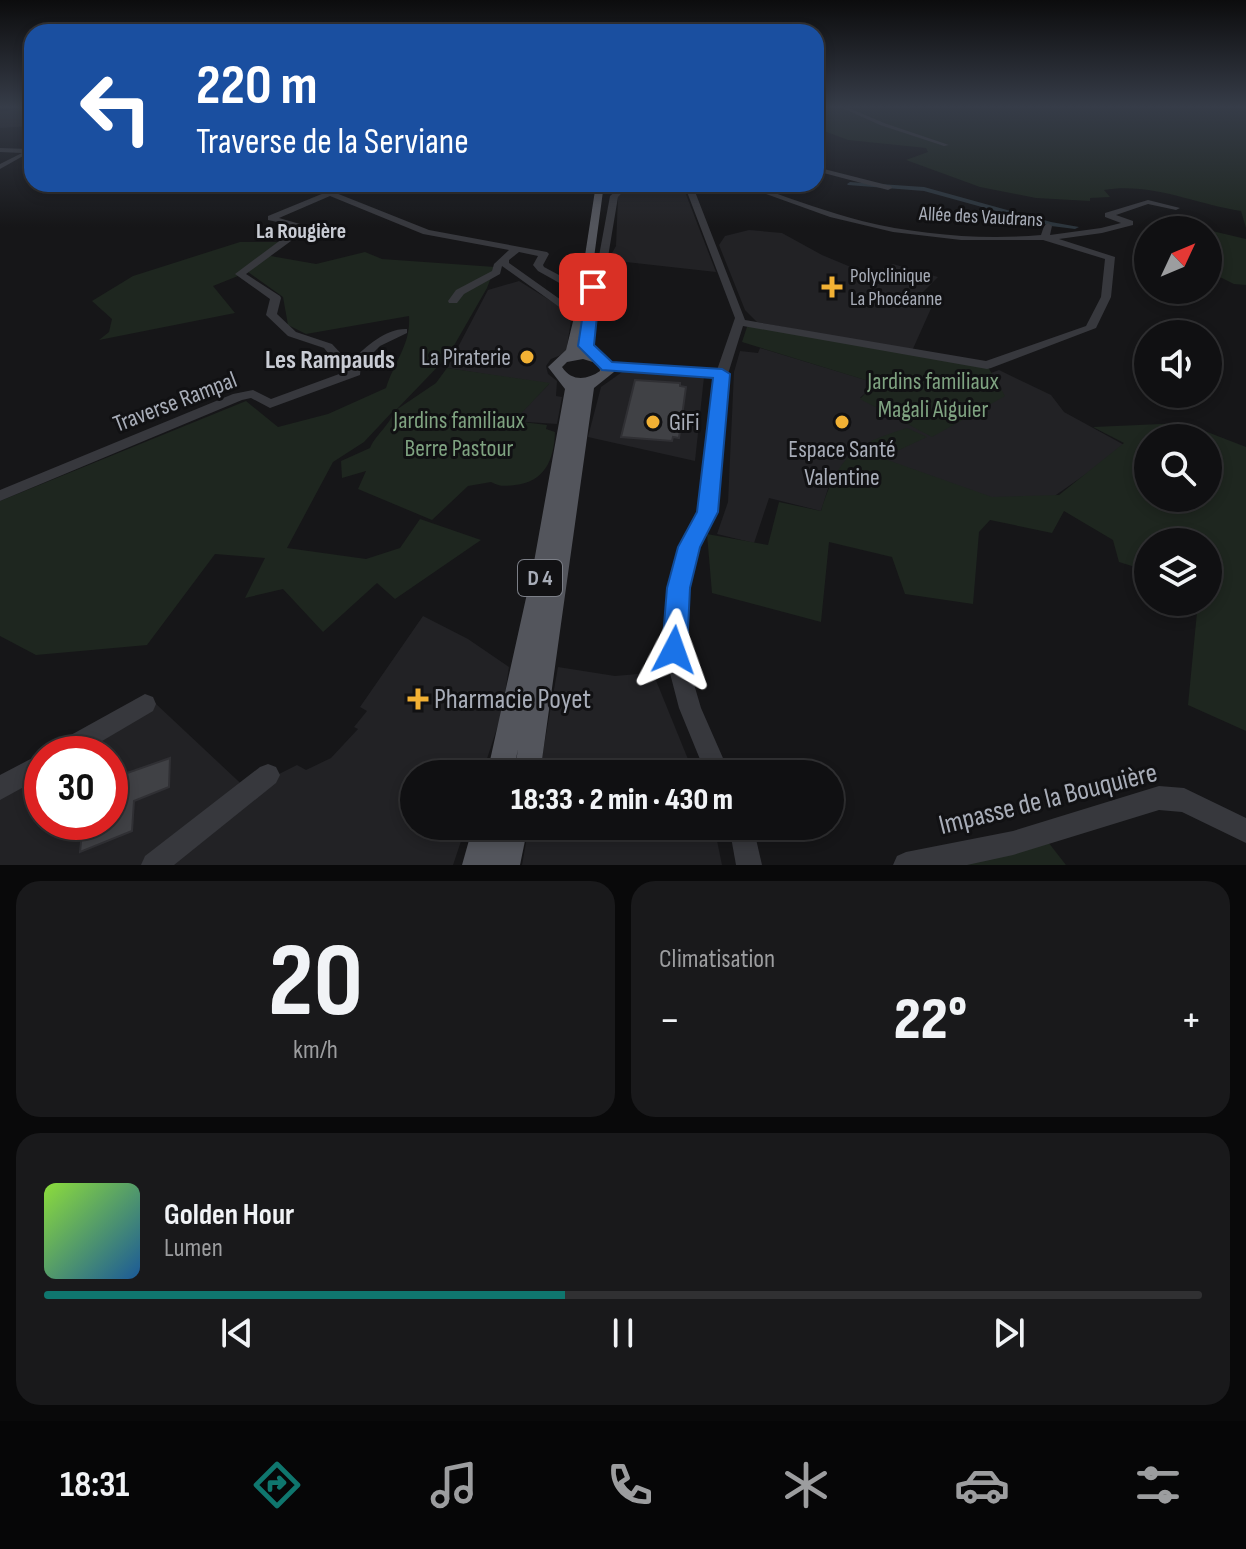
<!DOCTYPE html>
<html lang="fr">
<head>
<meta charset="utf-8">
<style>
  :root { --surface:#101012; --page:#19191b; --text:#f1f3f6; --muted:#9c9d9f; --line:#303032; --accent:#0f766e }
  body { margin:0; font-family:"Sofia Sans Condensed",sans-serif; background:var(--page); color:var(--text); height:100vh; display:flex; flex-direction:column; font-size:30px; white-space:nowrap }
  * { box-sizing:border-box; margin:0 }
  p { font-size:26px; color:var(--muted) }
  .icon { flex:none; width:44px; height:44px; fill:none; stroke:currentColor; stroke-width:2; stroke-linecap:round; stroke-linejoin:round }
  .map { position:relative; height:865px; overflow:hidden }
  .drawer { display:flex; flex-direction:column; gap:16px; padding:16px; background:#09090a; flex:1 }
  .drawer>* { flex:none }
  .guide { position:absolute; left:24px; top:24px; width:800px; height:168px; border-radius:24px; box-shadow:0 4px 12px #0003,0 0 0 2px var(--line); background:#1a4fa0; color:#fff; overflow:hidden }
  .needle { width:52px; rotate:46deg }
  .controls { position:absolute; left:1134px; top:216px; display:grid; gap:16px }
  .controls a { display:grid; place-items:center; width:88px; height:88px; border-radius:50%; background:var(--surface); box-shadow:0 4px 12px #0003,0 0 0 2px var(--line); font-size:40px }
  .speed { position:absolute; left:24px; top:736px; display:flex; gap:16px; font-size:40px; font-weight:700; text-align:center }
  .speed>* { display:grid; place-content:center; width:104px; height:104px; border-radius:50%; background:var(--surface); box-shadow:0 4px 12px #0003,0 0 0 2px var(--line); line-height:1 }
  .speed .limit { border:12px solid #d22; background:#fff; color:#111 }
  .pin { position:absolute; display:grid; place-items:center; width:68px; height:68px; color:#fff; margin:-34px; border-radius:16px; box-shadow:0 4px 12px #0006 }
  .me { position:absolute; width:88px; margin:-44px; rotate:4deg; stroke-linejoin:round; filter:drop-shadow(0 0 6px #0008) }
  .turn { display:flex; align-items:center; gap:28px; height:168px; padding:0 40px; font-size:36px }
  .turn .icon { width:104px; height:104px; stroke-width:2.5 }
  .turn b { display:block; font-size:56px; line-height:68px }
  .big { font-size:60px; font-weight:800; line-height:1.1 }
  .drawer .card { flex:1; display:flex; flex-direction:column; justify-content:center; gap:12px; min-width:0; padding:0 28px; border-radius:24px; background:var(--page) }
  .drawer .dial { align-items:center; gap:0 }
  .dial b { font-size:104px; line-height:1 }
  .song { display:flex; align-items:center; gap:24px }
  .cover { width:96px; height:96px; border-radius:12px; background:linear-gradient(135deg,hsl(90 70% 55%),hsl(210 70% 35%)) }
  .played { height:8px; border-radius:4px; background:linear-gradient(90deg,var(--accent) 45%,var(--line) 45%) }
  .keys { display:flex; justify-content:space-around; direction:ltr }
  .heat { display:flex; justify-content:space-between; align-items:center; font-size:44px; direction:ltr }
  .drawer .tiles { flex:1; display:grid; gap:16px; grid-template-columns:1fr 1fr }
  .card:last-child { grid-column:span 2 }
  .trip { position:absolute; left:400px; top:760px; width:444px; height:80px; border-radius:40px; background:var(--surface); box-shadow:0 4px 12px #0003,0 0 0 2px var(--line); font-weight:800; line-height:80px; text-align:center }
  .tab-bar { display:flex; height:128px; justify-content:space-around; align-items:center; background:#060607; color:var(--muted) }
  .tab-bar .icon { width:56px; height:56px }
  .tab-bar .on { color:var(--accent) }
  .tab-bar b { font-size:36px; color:var(--text) }
  .map>svg:first-child { display:block }
</style>
</head>
<body>
<div class="map">
<svg width="1246" height="865" viewBox="0 0 1246 865">
  <rect width="100%" height="100%" fill="#161618"/>
  <g fill="#222225">
    <polygon points="32,106 32,126 0,128 0,112"/>
    <polygon points="623,184 682,184 716,272 608,260 616,246 618,197 626,189"/>
    <polygon points="749,230 782,233 822,255 870,275 893,264 938,277 917,298 933,304 912,351 757,322 745,310 719,245 725,236"/>
    <polygon points="519,281 572,314 566,353 551,359 546,366 548,374 557,381 556,396 562,397 557,424 513,421 549,384 447,368 488,290"/>
    <polygon points="760,348 876,383 860,398 1004,396 991,373 999,370 1051,395 1064,412 1126,446 1023,518 831,479 821,511 769,498 754,543 717,534 728,502 734,372 740,351 758,353"/>
    <polygon points="625,370 704,377 695,461 588,437 601,387"/>
    <polygon points="423,616 468,639 509,667 502,713 482,774 414,774 414,826 466,826 453,865 0,865 0,792 42,768 42,822 110,822 110,754 66,754 155,703 252,794 275,776 297,765 306,770 331,758 358,729 354,727 367,711 360,707"/>
    <polygon points="558,667 615,676 649,673 655,678 694,774 539,774"/>
    <polygon points="529,826 714,826 722,865 522,865"/>
  </g>
  <g fill="#1e261f" fill-rule="evenodd">
    <path d="M816,106L885,109L886,106H1246V228L1241,211C1195,204 1151,182 1104,190L1110,197L1090,198V201L1036,198L980,187L906,160L928,152L926,148L848,140L816,128Z"/>
    <polygon points="1208,230 1246,239 1246,285 1234,284 1208,271"/>
    <path d="M240,242H281L265,255L316,264L365,252L382,259L495,267L487,288L448,356L396,410L436,383L447,368L550,383L514,421L547,425L546,429L555,432C554,461 544,482 515,485C505,486 500,487 491,482L468,486L432,520L358,489L366,471L342,478L341,461L370,448C376,434 393,422 393,411L364,442L333,462L287,548L366,559L400,548L420,519L481,540L395,599L377,583L323,632L283,589L245,598L265,558L215,554L147,645L36,655L0,636V501L246,401L278,427L328,414L386,388C395,360 411,344 409,316L306,334L288,325L283,297L248,272L213,286L235,313L99,340L109,332L112,319L92,301L133,276Z"/>
    <polygon points="748,324 988,367 1005,396 932,437 860,399 875,383 742,342"/>
    <path d="M1184,423L1246,447V731L1188,705L1198,602H1208V542H1148V571L1119,562L1113,540L1064,511L1052,533L990,520L979,532L973,604L905,594L892,557L829,542L821,622L712,593L707,534L768,545L779,502L821,511C838,457 854,444 907,428L927,437L882,458L992,497L1059,495L1124,443L1093,427ZM1148,438H1208V498H1148Z"/>
    <polygon points="1048,842 1066,865 946,865"/>
  </g>
  <g fill="none" stroke-linecap="round" stroke-linejoin="round">
    <polygon fill="#2c353c" fill-rule="evenodd" points="850,182 924,187 1051,222 1079,227 1075,229 1051,226 924,191 848,185 847,184"/>
  </g>
  <g fill="#404145" stroke="#303034" stroke-width="2">
    <polygon points="635,380 680,383 680,386 686,387 679,438 673,437 672,441 621,437"/>
    <polygon points="170,758 169,787 134,801 132,831 80,852 83,822 110,822 110,779"/>
  </g>
  <g fill="none" stroke-linecap="round" stroke-linejoin="round">
    <g fill="#37383d" fill-rule="evenodd">
      <polygon points="838,106 844,106 884,123 949,145 944,146 880,125"/>
      <polygon points="0,148 29,149 32,151 0,169 0,164 22,153 0,152"/>
      <polygon points="816,167 891,186 892,188 888,190 816,171"/>
      <path d="M346,184H356L336,193L429,230L547,252L549,254L543,265L544,267L589,291V295H581L538,271L533,265L538,256L519,252L509,260V263L585,317L580,320L576,319L502,266L500,274L464,294L457,303H449L448,301L456,290L492,271L494,264L509,250L423,234L330,196L279,218L307,226L288,235L292,239L291,241L246,274L280,296L281,298L277,314L296,332L332,344L346,359L352,360C367,346 386,328 407,329V333L380,346L361,365L360,375L270,408L251,398L242,400L0,501V490L233,394L253,390L271,399L350,370L349,367L338,365L324,348L288,336L266,315L270,299L235,274L282,239L278,235L279,233L295,226L268,220V216Z"/>
      <polygon points="616,184 624,184 626,189 618,197 608,257 600,264 594,264 592,262 599,256 610,196 618,189"/>
      <path d="M684,184H692L745,320L986,361L1086,326L1101,297L1105,259L1043,240H961L893,232L830,217L738,184H749C786,197 823,211 862,221C919,235 982,240 1041,235L1044,226L1048,223L1052,226L1050,235L1101,228L1121,223L1105,217V213L1148,200L1180,208L1176,210L1148,204L1116,215L1133,221V225L1102,233L1059,239L1115,257L1111,297L1096,328L991,368L987,369L743,326L728,374L716,512L698,547L687,588L684,650L701,708L730,774H706L679,708L664,650L669,588L680,547L700,512L715,377L608,370L602,366L608,362L717,370L735,318Z"/>
      <polygon points="145,694 153,697 156,704 153,711 80,754 48,754 51,746"/>
      <polygon points="42,753 45,754 42,754 42,777 0,800 0,775"/>
      <polygon points="268,764 276,767 280,775 276,783 174,865 141,865 145,856 260,767"/>
      <polygon points="1159,786 1184,788 1246,818 1246,843 1182,812 1159,810 1013,855 967,865 893,865 897,856 906,852 1013,831"/>
      <polygon points="729,826 753,826 762,865 736,865"/>
    </g>
    <g fill="#53555c" fill-rule="evenodd">
      <path d="M596,184H604L585,324L593,327C593,344 593,354 610,359L614,372L594,388L540,774H514L518,749L513,774H487L534,562L565,389L548,367L566,350L578,301ZM583,359L599,364L600,371C587,380 572,382 562,367L567,362Z"/>
      <polygon points="473,826 528,826 520,865 462,865"/>
    </g>
  </g>
  <linearGradient id="sky" x2="0" y2="1"><stop stop-color="#0c0c0d"/><stop offset="0.47" stop-color="#363c48"/><stop offset="1" stop-color="#363c48" stop-opacity="0"/></linearGradient>
  <rect width="1246" height="227" fill="url(#sky)"/>
  <polygon fill="#1a73e8" stroke="#114b97" stroke-width="2" points="593,283 600,287 594,345 612,362 722,369 730,374 718,512 700,547 690,588 687,650 683,658 674,661 665,658 662,650 667,588 678,547 697,512 713,378 602,370 578,346 587,287"/>
  <g fill="#f2b134" stroke="#111113" stroke-width="3">
    <path d="M828 275h8v8h8v8h-8v8h-8v-8h-8v-8h8z"/>
    <circle cx="527" cy="357" r="8"/>
    <circle cx="653" cy="422" r="8"/>
    <circle cx="842" cy="422" r="8"/>
    <path d="M414 687h8v8h8v8h-8v8h-8v-8h-8v-8h8z"/>
  </g>
  <g text-anchor="middle" dominant-baseline="central" stroke-width="6" stroke-linejoin="round" paint-order="stroke">
    <g font-size="20" fill="#a8adb8" stroke="#111113">
      <text transform="translate(981 217) rotate(3)">Allée des Vaudrans</text>
    </g>
    <g font-size="20" fill="#a8adb8" stroke="#111113" text-anchor="start">
      <text x="850" y="276">Polyclinique<tspan x="850" dy="23">La Phocéanne</tspan></text>
    </g>
    <g font-size="22" font-weight="bold" fill="#c9ccd4" stroke="#111113">
      <text x="301" y="231">La Rougière</text>
    </g>
    <rect fill="#111113" stroke="#7b7e86" stroke-width="2" x="518" y="560" width="44" height="36" rx="6"/>
    <g font-size="22" font-weight="bold" fill="#a8adb8">
      <text x="540" y="578">D 4</text>
    </g>
    <g font-size="24" fill="#a8adb8" stroke="#111113" text-anchor="end">
      <text x="511" y="357">La Piraterie</text>
      <text x="669" y="422" text-anchor="start">GiFi</text>
      <text x="842" y="449" text-anchor="middle">Espace Santé<tspan x="842" dy="28">Valentine</tspan></text>
    </g>
    <g font-size="24" fill="#7fa381" stroke="#111113">
      <text x="933" y="381">Jardins familiaux<tspan x="933" dy="28">Magali Aiguier</tspan></text>
      <text x="459" y="420">Jardins familiaux<tspan x="459" dy="28">Berre Pastour</tspan></text>
    </g>
    <g font-size="24" fill="#a8adb8" stroke="#111113">
      <text transform="translate(175 402) rotate(-21)">Traverse Rampal</text>
    </g>
    <g font-size="26" font-weight="bold" fill="#c9ccd4" stroke="#111113">
      <text x="330" y="360">Les Rampauds</text>
    </g>
    <g font-size="28" fill="#a8adb8" stroke="#111113" text-anchor="start">
      <text x="434" y="699">Pharmacie Poyet</text>
    </g>
    <g font-size="28" fill="#a8adb8" stroke="#111113">
      <text transform="translate(1048 799) rotate(-14)">Impasse de la Bouquière</text>
    </g>
  </g>
</svg>
<div class="controls">
<a><svg class="needle" viewBox="-14 -14 28 28"><path d="M0-13l5 13h-10z" fill="#e53935"/><path d="M0 13l5-13h-10z" fill="#9c9d9f"/></svg></a>
<a><svg class="icon" aria-label="sound" viewBox="0 0 24 24"><path d="M4 9h4l5-4v14l-5-4H4zM17 9q2 3 0 6"/></svg></a>
<a><svg class="icon" aria-label="search" viewBox="0 0 24 24"><circle cx="10" cy="10" r="6"/><path d="M15 15l6 6"/></svg></a>
<a><svg class="icon" aria-label="layers" viewBox="0 0 24 24"><path d="M12 4l9 5-9 5-9-5zM3 14l9 5 9-5"/></svg></a>
</div>
<div class="speed"><div class="limit">30</div></div>
<div class="pin" style="left:593px;top:287px;background:#d93025"><svg class="icon" aria-label="arrive" viewBox="0 0 24 24"><path d="M6 21V4h12l-3 4 3 4H6"/></svg></div>
<svg class="me" style="left:674px;top:650px" viewBox="-20 -20 40 40"><path d="M0-17L14 15 0 8-14 15z" fill="#1a73e8" stroke="#fff" stroke-width="4"/></svg>
<div class="trip">18:33 · 2 min · 430 m</div>
<div class="guide">
<div class="turn"><svg class="icon" aria-label="left" viewBox="0 0 24 24"><path d="M17 20v-9H6M10 6l-5 5 5 5"/></svg><div><b>220 m</b>Traverse de la Serviane</div></div>
</div>
</div>
<section class="drawer">
<div class="tiles">
<div class="card dial"><b>20</b><p>km/h</p></div>
<div class="card"><p>Climatisation</p>
<div class="heat"><a>−</a><b class="big">22°</b><a>+</a></div>
</div>
<div class="card">
<div class="song"><i class="cover"></i><div><b>Golden Hour</b><p>Lumen</p></div></div>
<div class="played"></div>
<div class="keys"><svg class="icon" aria-label="previous" viewBox="0 0 24 24"><path d="M18 5L8 12l10 7zM5 5v14"/></svg><svg class="icon" aria-label="pause" viewBox="0 0 24 24"><path d="M8 5v14M16 5v14"/></svg><svg class="icon" aria-label="next" viewBox="0 0 24 24"><path d="M6 5l10 7-10 7zM19 5v14"/></svg></div>
</div>
</div>
</section>
<nav class="tab-bar">
<b>18:31</b>
<svg class="icon on" aria-label="directions" viewBox="0 0 24 24"><path d="M12 3l9 9-9 9-9-9zM9 14v-3h6M13 9l2 2-2 2"/></svg>
<svg class="icon" aria-label="music" viewBox="0 0 24 24"><path d="M9 18V5l10-2v13"/><circle cx="6" cy="18" r="3"/><circle cx="16" cy="16" r="3"/></svg>
<svg class="icon" aria-label="phone" viewBox="0 0 24 24"><path d="M5 4h4l2 5-3 2q2 4 5 5l2-3 5 2v4C11 20 4 13 5 4z"/></svg>
<svg class="icon" aria-label="climate" viewBox="0 0 24 24"><path d="M12 3v18M4 7l16 10M4 17L20 7"/></svg>
<svg class="icon" aria-label="car" viewBox="0 0 24 24"><path d="M5 17H2v-5l4-1 3-4h7l3 4 3 1v5h-3M9 17h6M6 11h13"/><circle cx="7" cy="17" r="2"/><circle cx="17" cy="17" r="2"/></svg>
<svg class="icon" aria-label="filters" viewBox="0 0 24 24"><path d="M4 7h16M4 17h16"/><circle cx="9" cy="7" r="2"/><circle cx="15" cy="17" r="2"/></svg>
</nav>
</body>
</html>
